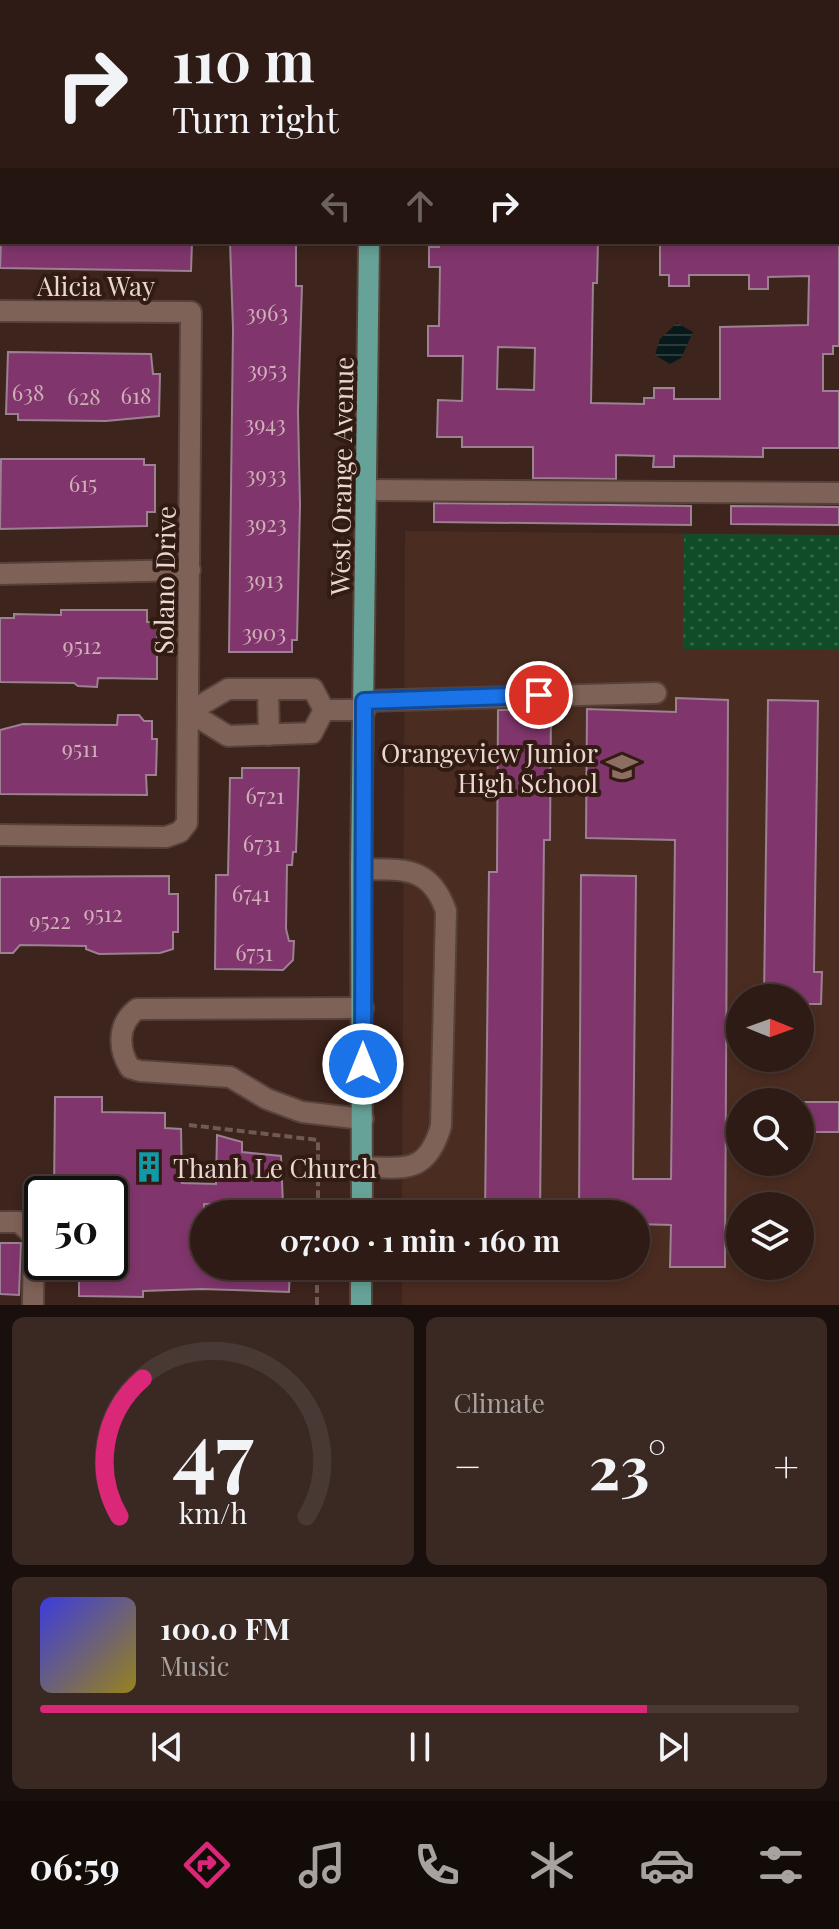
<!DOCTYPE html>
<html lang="en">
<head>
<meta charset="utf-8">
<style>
  :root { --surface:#2e1b15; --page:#3a2822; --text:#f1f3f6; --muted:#a7a1a0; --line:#493934; --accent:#db2777 }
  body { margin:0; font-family:"Playfair Display",serif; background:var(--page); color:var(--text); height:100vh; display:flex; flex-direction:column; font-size:30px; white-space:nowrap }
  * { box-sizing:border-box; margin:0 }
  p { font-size:26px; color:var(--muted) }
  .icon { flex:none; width:44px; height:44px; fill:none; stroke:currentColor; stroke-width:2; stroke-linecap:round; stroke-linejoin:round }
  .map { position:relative; height:1305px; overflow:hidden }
  .panel { display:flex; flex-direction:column; gap:12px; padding:12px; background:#190f0c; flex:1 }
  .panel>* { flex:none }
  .banner { position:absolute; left:0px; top:0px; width:840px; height:244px; box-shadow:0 4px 12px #0003,0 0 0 2px var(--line); background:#2e1b15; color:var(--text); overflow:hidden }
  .needle { width:52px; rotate:91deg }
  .buttons { position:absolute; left:726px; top:984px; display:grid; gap:16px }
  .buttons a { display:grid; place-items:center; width:88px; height:88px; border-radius:50%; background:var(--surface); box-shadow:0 4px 12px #0003,0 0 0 2px var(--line); font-size:40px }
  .speed { position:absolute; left:24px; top:1176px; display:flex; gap:16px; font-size:40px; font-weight:700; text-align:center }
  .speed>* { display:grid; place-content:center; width:104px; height:104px; border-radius:50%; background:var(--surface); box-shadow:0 4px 12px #0003,0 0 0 2px var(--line); line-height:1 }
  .speed .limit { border:4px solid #111; border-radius:12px; background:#fff; color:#111 }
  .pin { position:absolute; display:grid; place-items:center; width:68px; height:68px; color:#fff; margin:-34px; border:4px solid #fff; border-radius:50%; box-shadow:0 2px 8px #0007 }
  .me { position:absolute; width:88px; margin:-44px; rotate:0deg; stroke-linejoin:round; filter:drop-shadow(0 0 6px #0008) }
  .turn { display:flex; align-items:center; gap:28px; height:168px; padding:0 40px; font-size:36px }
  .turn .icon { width:104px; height:104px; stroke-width:2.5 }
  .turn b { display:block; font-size:56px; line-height:68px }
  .lanes { display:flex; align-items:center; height:76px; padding:0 40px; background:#0003; justify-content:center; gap:40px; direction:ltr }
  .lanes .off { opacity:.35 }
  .big { font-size:60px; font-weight:700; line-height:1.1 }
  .panel .widget { flex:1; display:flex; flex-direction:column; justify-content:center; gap:12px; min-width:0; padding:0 28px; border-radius:12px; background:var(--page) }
  .panel .dial { align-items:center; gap:0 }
  .dial svg { height:208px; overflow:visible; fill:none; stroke:var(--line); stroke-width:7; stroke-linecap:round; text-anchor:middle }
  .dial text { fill:var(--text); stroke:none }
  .song { display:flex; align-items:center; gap:24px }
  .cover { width:96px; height:96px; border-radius:12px; background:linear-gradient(135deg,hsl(240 70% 55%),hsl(50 70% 35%)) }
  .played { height:8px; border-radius:4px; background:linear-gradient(90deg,var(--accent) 80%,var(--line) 80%) }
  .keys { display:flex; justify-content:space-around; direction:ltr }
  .heat { display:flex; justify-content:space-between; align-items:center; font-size:44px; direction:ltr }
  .panel .tiles { flex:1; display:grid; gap:12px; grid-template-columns:1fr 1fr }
  .widget:last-child { grid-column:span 2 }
  .trip { position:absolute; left:190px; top:1200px; width:460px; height:80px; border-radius:40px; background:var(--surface); box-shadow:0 4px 12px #0003,0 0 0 2px var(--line); font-weight:700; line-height:80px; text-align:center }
  .tabs { display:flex; height:128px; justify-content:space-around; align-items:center; background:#120b08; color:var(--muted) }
  .tabs .icon { width:56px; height:56px }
  .tabs .on { color:var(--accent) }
  .tabs b { font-size:36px; color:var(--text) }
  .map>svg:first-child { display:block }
</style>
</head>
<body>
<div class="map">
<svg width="839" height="1305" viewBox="0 0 839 1305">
  <defs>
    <pattern id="green-dots" width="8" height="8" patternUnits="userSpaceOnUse" patternTransform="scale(2)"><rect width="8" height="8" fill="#114c28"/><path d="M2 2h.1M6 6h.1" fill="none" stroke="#346546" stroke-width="1.8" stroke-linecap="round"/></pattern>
    <pattern id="water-rules" width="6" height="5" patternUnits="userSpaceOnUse" patternTransform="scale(2)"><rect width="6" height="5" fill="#07191b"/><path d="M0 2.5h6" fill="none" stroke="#2b3a3b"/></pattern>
  </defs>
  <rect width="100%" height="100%" fill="#3d241c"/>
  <path fill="#4b2c21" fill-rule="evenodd" d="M405,531L839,535V1305H402V1266H636V1214H402ZM740,998H800V1058H740ZM740,1102H800V1162H740ZM740,1206H800V1266H740Z"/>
  <polygon fill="url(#green-dots)" points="684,534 839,535 839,650 683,649"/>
  <polygon fill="url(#water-rules)" points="677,323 693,332 681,358 670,364 655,355 660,339"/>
  <g fill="#80366c" stroke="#9b8192" stroke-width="2" fill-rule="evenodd">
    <polygon points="1,242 192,242 191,271 0,268"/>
    <polygon points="230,242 293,242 296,246 296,286 302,286 298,412 300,505 297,640 292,640 292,652 229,652 233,329"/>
    <path d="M439,242H598L597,283H593L591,403L644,404V398H654V388H674V399H720V327L808,325L809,276L768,277V289H749V275H689V286H669V275H660V242H839V346H833V354H823V391H839V448H763V457L674,456V467H653L654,456L616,455V479L533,478V447H462V437H437L438,400L462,401L463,356H428V326H439L440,267H429V247H439ZM498,347L535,348L534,390L497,389Z"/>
    <polygon points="8,352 151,354 153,374 160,374 159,416 106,421 18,420 18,414 6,414"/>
    <polygon points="1,459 144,459 144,465 155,465 155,512 147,512 147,526 0,529"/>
    <polygon points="434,503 691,506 691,525 434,522"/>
    <polygon points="731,506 839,507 839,525 731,524"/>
    <polygon points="61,610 147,610 147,622 157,622 157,679 98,678 97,687 78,686 74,683 0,682 0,618 14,618 14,614 61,615"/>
    <polygon points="676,698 728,700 725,1267 670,1267 671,1225 636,1224 636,1214 579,1214 581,875 636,876 633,1179 671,1179 675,840 586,838 587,709 676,712"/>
    <polygon points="768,700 818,701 814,972 822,972 821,1004 800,1004 800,998 764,998"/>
    <polygon points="498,710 551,710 550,840 544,840 540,1214 485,1214 489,872 497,872"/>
    <polygon points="118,715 139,715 144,721 152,721 152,739 157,739 156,775 146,775 147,795 0,794 0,730 23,724 117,725"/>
    <polygon points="242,768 299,768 296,852 293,852 292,865 287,865 286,929 289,941 294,941 293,960 283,970 215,969 216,875 228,875 230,778 242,778"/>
    <polygon points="169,876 169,894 178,894 178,932 173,932 173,949 160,953 99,954 86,949 86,946 20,945 13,953 0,953 0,877"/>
    <polygon points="55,1097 102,1097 102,1112 165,1113 165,1128 181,1129 182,1183 216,1184 217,1135 242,1142 242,1152 281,1156 283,1206 204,1204 204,1266 290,1266 289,1292 202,1289 143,1291 143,1297 79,1296 79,1276 110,1277 110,1194 54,1194"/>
    <polygon points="803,1102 839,1102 839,1132 804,1132"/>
    <polygon points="0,1243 21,1243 19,1295 0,1294"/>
  </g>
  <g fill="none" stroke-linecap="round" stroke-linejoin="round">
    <defs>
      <g id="minor">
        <polyline points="87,2 93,0"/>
        <polyline points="0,6 2,6"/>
        <polyline points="2,91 2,136"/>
        <polyline points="838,183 839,183"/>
        <polyline points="0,311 191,312 187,823 180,832 166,837 0,835"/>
        <polyline points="367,490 839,493"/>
        <polyline points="0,574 190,570"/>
        <polyline points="268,689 269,735"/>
        <polyline points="364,701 656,693"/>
        <polyline points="324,710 365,710"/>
        <polyline points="189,712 228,736 312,733 324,710"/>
        <polyline points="189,712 228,689 313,689 324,710"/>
        <path d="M361,869C403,870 430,865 446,911L441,1126C427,1174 406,1168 362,1167"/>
        <path d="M363,1119L302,1112L267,1099L230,1077L140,1071L130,1068C118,1049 117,1024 137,1009L363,1008"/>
        <polyline points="0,1222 19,1222 34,1236 33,1305"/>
      </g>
      <g id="major">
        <polyline points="369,0 369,2"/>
        <polyline points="362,1214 361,869 369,242"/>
        <polyline points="361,1305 361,1266"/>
      </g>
    </defs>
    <use href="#minor" stroke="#56423a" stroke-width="24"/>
    <use href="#major" stroke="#56423a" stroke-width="24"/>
    <g stroke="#715a53" stroke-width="4" stroke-dasharray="8 4" stroke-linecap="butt">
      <polyline points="189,1125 318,1140 318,1214"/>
      <polyline points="317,1305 317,1266"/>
    </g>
    <use href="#minor" stroke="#7e6157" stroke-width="20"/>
    <use href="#major" stroke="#66a297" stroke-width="20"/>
  </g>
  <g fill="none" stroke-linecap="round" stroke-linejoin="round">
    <defs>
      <polyline id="route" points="363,1064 364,701 539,695"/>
    </defs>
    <use href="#route" stroke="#114b97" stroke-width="20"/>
    <use href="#route" stroke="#1a73e8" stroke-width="14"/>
  </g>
  <defs>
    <symbol id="school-bare" viewBox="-9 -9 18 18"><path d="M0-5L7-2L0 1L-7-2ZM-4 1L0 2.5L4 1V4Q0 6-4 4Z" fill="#8d6e63" stroke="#321b12" stroke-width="2.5" paint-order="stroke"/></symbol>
    <symbol id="building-bare" viewBox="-9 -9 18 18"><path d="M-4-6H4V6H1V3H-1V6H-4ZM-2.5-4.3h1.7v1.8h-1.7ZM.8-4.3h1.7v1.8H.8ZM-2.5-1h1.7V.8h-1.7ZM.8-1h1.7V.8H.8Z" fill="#0f9aa8" stroke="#321b12" stroke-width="2.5" paint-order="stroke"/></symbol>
  </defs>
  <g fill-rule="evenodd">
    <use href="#school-bare" x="600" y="745" width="44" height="44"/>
    <use href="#building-bare" x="127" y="1145" width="44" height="44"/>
  </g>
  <g text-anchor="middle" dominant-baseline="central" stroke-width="8" stroke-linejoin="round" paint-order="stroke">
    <g font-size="22" fill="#cfb0b8">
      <text x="267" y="312">3963</text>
      <text x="267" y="369">3953</text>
      <text x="28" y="392">638</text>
      <text x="136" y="395">618</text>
      <text x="84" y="396">628</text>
      <text x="265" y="423">3943</text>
      <text x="266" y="474">3933</text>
      <text x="83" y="483">615</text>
      <text x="266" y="523">3923</text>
      <text x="264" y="579">3913</text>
      <text x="264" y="632">3903</text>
      <text x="82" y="645">9512</text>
      <text x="80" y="748">9511</text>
      <text x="265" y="795">6721</text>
      <text x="262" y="843">6731</text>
      <text x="251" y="893">6741</text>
      <text x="103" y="913">9512</text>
      <text x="50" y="920">9522</text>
      <text x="254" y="952">6751</text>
    </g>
    <g font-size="26" fill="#e9d8d2" stroke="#321b12">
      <text x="96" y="285">Alicia Way</text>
      <text transform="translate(341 476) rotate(-89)">West Orange Avenue</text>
      <text transform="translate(164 580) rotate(-89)">Solano Drive</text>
    </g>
    <g font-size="26" fill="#e9d8d2" stroke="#321b12" text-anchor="end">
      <text x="598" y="752">Orangeview Junior<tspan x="598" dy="30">High School</tspan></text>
      <text x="173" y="1167" text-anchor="start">Thanh Le Church</text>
    </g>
  </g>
</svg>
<div class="buttons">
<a><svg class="needle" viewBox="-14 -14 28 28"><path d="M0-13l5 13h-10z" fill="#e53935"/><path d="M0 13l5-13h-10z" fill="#a7a1a0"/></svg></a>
<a><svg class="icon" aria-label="search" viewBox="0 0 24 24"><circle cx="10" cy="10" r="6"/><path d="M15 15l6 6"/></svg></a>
<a><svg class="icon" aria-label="layers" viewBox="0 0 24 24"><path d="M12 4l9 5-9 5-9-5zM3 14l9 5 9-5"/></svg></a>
</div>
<div class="speed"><div class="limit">50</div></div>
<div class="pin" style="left:539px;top:695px;background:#d93025"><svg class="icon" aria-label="arrive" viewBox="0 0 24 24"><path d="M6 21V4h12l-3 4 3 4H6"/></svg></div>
<svg class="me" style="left:363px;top:1064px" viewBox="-20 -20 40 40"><circle r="17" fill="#1a73e8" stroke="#fff" stroke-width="3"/><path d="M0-11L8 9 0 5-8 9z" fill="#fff"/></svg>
<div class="trip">07:00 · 1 min · 160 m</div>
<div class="banner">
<div class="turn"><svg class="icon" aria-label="right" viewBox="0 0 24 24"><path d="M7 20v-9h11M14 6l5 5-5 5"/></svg><div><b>110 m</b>Turn right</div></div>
<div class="lanes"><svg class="icon off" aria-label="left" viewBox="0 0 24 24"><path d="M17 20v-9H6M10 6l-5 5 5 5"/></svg><svg class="icon off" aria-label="ahead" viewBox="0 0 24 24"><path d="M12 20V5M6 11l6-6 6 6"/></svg><svg class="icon" aria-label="right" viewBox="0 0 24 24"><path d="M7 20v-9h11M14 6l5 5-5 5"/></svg></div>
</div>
</div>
<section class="panel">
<div class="tiles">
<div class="widget dial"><svg viewBox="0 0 100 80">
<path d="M14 69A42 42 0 1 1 86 69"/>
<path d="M14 69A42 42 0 0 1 23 16" stroke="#db2777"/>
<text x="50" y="56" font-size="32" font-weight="700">47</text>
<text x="50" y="72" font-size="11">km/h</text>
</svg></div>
<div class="widget"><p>Climate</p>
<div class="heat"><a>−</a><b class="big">23°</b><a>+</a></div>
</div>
<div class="widget">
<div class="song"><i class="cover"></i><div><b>100.0 FM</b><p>Music</p></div></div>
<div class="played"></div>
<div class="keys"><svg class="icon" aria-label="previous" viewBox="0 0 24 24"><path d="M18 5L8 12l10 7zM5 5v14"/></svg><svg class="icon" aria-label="pause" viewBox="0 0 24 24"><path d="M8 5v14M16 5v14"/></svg><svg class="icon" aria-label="next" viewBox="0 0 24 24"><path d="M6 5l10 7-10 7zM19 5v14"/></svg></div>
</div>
</div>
</section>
<nav class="tabs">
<b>06:59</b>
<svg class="icon on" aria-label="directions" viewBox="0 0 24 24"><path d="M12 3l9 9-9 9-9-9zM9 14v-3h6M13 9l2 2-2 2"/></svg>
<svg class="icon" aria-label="music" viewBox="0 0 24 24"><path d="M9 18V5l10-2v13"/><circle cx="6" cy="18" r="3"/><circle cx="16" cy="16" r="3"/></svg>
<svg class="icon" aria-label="phone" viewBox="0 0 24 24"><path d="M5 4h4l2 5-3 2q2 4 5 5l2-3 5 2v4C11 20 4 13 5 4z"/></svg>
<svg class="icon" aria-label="climate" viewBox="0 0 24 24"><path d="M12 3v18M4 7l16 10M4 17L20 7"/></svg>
<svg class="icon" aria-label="car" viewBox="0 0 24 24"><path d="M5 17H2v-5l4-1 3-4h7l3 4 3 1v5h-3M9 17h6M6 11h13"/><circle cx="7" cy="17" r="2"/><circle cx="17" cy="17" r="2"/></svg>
<svg class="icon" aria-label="filters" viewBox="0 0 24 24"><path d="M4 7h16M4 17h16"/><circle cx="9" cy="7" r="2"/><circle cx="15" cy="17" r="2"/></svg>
</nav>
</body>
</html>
